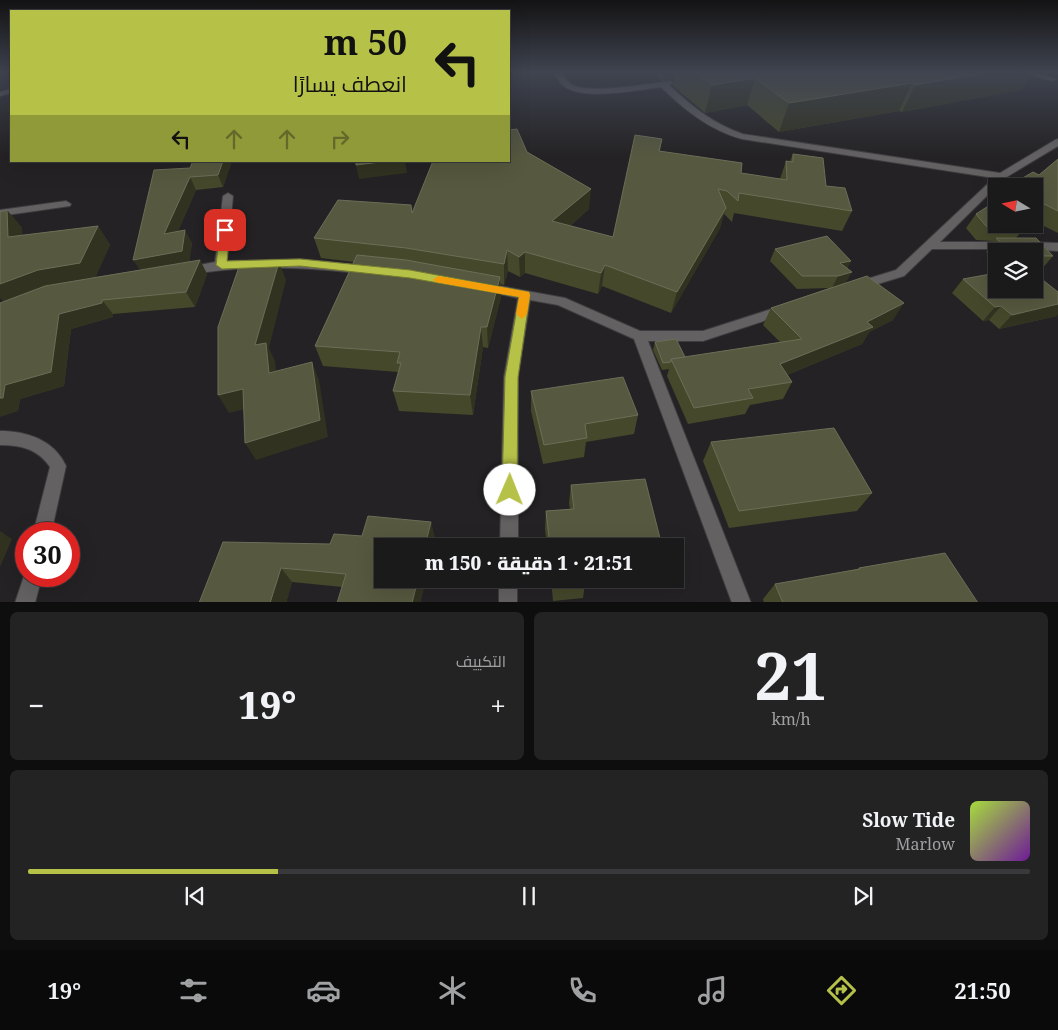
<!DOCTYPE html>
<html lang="ar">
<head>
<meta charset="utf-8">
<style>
  :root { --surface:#1b1a1b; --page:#242324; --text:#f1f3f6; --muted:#a0a1a3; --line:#39383a; --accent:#b6c148 }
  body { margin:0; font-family:"Noto Serif",Cairo,serif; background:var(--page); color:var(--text); direction:rtl; height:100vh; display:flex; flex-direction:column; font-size:19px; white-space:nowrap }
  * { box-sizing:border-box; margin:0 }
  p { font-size:16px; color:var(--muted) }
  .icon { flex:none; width:28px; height:28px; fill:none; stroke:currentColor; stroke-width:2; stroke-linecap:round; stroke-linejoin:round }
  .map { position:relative; height:602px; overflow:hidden; direction:ltr }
  .side { display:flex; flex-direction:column; gap:10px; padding:10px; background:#0f0e0f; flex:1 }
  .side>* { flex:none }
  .guide { position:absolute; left:10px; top:10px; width:500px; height:152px; border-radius:0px; box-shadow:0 5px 20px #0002,0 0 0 1px var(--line); direction:rtl; background:#b6c148; color:#111; overflow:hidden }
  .needle { width:32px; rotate:280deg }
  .buttons { position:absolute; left:988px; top:178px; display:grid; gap:10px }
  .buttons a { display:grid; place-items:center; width:55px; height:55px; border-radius:0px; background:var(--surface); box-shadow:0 5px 20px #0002,0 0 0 1px var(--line); font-size:25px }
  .speed { position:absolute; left:15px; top:522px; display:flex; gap:10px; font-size:25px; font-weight:700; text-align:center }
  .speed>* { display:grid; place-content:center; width:65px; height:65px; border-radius:50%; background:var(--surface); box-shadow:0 5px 20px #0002,0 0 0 1px var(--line); line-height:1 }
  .speed .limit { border:8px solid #d22; background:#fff; color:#111 }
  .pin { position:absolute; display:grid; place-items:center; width:42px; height:42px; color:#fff; margin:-21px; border-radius:10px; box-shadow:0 2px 8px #0006 }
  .me { position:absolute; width:55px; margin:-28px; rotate:1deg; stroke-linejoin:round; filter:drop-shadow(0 0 4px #0008) }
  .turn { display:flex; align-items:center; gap:18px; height:105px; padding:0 20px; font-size:22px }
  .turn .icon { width:65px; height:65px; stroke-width:2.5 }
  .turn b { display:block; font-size:35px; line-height:42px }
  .lanes { display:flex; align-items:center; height:48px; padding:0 20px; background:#0003; justify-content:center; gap:25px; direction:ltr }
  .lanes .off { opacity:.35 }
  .big { font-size:38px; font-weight:800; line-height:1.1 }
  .side .tile { flex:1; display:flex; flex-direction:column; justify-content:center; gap:8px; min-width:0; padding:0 18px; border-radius:8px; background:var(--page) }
  .side .dial { align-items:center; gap:0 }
  .dial b { font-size:65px; line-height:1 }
  .song { display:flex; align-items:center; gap:15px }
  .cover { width:60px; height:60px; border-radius:8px; background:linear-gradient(135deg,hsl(80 70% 55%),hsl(280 70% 35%)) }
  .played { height:5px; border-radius:2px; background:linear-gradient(90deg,var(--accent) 25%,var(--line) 25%) }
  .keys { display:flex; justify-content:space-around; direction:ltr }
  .heat { display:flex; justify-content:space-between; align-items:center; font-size:28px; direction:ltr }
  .side .tiles { flex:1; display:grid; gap:10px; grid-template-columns:1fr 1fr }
  .tile:last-child { grid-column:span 2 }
  .trip { position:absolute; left:374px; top:538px; width:310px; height:50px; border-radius:0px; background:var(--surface); box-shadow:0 5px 20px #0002,0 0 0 1px var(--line); font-weight:800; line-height:50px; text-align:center; direction:rtl }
  .dock { display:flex; height:80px; justify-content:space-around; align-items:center; background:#0b0a0b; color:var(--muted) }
  .dock .icon { width:35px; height:35px }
  .dock .selected { color:var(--accent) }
  .dock b { font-size:22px; color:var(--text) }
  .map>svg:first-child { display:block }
</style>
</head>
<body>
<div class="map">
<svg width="1058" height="603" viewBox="0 0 1058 603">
  <rect width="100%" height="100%" fill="#242224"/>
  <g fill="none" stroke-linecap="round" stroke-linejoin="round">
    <defs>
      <g id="minor">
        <path d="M554,73H562C564,77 567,82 572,85C589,94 649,84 670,81L674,83L669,85C692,107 714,124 743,134L1000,173L1055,140L1058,139V146L1005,178L940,242H1006L1010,243L1012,246L1010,249H932L904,276L858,290L854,289L852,286L854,283L896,270L994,178L742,139C709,130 685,110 661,87C637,90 589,100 567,88C561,85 557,78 554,73Z"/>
        <polygon points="1024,73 1037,73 1057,79 1053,81"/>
        <polygon points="11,89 11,93 0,96 0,92"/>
        <path d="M228,193L233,196L227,261L300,259L368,266L374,270L368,274C305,267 250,264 187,275L183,274L181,271L183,268L215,262L223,196Z"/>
        <polygon points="66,201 71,204 70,206 0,216 0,210"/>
        <polygon points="1028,242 1058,243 1058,251 1024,249 1022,246 1024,243"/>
        <polygon points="484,283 565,298 640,331 703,331 784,305 788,307 790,310 788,313 703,341 648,341 751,603 732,603 634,339 558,305 530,300 518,377 518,546 500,546 504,377 518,298 480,290 478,287"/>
        <path d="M0,431C27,431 54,440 66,466L51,534H33L50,467C38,449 21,445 0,445Z"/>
        <polygon points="26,570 26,576 42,576 35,603 15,603"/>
        <rect x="499" y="579" width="18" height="24"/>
      </g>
    </defs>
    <use href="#minor" stroke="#3f3d3f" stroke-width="2"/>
    <use href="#minor" fill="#636162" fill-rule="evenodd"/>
  </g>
  <g fill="#45482b">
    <polygon points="653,73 1031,73 1021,90 902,112 899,111 779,132 747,105 705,113 673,86 674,79 662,81"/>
    <polygon points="662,139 660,151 741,173 780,179 786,161 790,161 793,154 852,211 842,231 734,213 732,222 724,214 720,228 671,313 602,286 598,294 525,273 520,277 508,271 504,285 501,284 501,297 488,348 483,347 473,415 399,411 393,391 398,372 323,366 315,346 354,262 321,258 314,238 412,212 527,152 589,209 570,226 613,237"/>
    <polygon points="1058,159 1058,233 1034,221 1034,186 1039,175"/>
    <polygon points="231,164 223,187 196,190 178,231 192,243 189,262 200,260 207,274 195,307 113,314 113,317 71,329 64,386 20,399 18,411 4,302 7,210 22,228 22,235 98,226 110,245 95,277 140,270 190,168"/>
    <polygon points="976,214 1025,227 1016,238 1053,256 1041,270 1034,270 1034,251 996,251 996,264 986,252 994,241 976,240 966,228"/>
    <polygon points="775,249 851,261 847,268 846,283 893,320 869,332 862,344 787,375 792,382 783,399 750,405 745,414 688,424 667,376 669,369 662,370 653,350 655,342 685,357 780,342 763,325 771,308 829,288 797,289 770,261"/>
    <polygon points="963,279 1057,316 999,329 989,320 983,321 952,293"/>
    <polygon points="531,391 638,415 634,434 586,442 584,457 543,464 531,411"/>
    <polygon points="711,442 872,493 857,511 729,528 703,461"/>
    <polygon points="571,485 662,546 547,546 545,529 546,511 570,509 569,503"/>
    <polygon points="362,536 435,537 433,546 382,546 382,579 426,579 420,603 337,603 342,587 292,582 286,603 199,603 330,544"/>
    <polygon points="859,568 978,603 764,603 763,599 775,584 857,569"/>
    <polygon points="551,579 635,579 585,583 583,598 553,601"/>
  </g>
  <g fill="#313220">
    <polygon points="663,73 676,73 674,79 662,81"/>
    <polygon points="984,73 1031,73 1021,90 902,112 915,85"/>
    <polygon points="755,78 747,105 705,113 712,85"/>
    <polygon points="912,83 899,111 779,132 789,103"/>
    <polygon points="223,161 230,161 231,164 223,187 218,175"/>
    <polygon points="388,161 405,161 407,173 359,179 356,165"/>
    <polygon points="190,177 196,190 171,247 164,234"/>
    <polygon points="591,189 589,209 552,242 552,221"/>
    <polygon points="726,208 720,228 671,313 677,292"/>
    <polygon points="7,210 22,228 23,256 8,237"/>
    <polygon points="98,226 110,245 94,281 8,306 0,298 0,284"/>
    <polygon points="185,230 192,243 189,265 142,273 133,260"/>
    <polygon points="507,250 508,271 504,285 504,264"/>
    <polygon points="525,252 525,273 520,277 519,257"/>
    <polygon points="200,260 207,274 195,307 186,292"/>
    <polygon points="851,261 845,273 840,263"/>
    <polygon points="279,262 286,280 269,348 275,361 278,391 255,345"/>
    <polygon points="605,265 602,286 598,294 601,273"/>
    <polygon points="852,272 845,284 832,288 838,276"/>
    <polygon points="500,277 501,297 488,348 487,327"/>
    <polygon points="102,300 113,314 113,317 71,329 64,386 20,399 18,411 0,417 0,398 5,385 59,314"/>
    <polygon points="904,303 893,320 869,332 862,344 772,381 780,364"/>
    <polygon points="1058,304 1058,314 1057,316 999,329 1012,315"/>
    <polygon points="1001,306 989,320 983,321 995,307"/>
    <polygon points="481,327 483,347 473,415 470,395"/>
    <polygon points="312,362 319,380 328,437 256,460 245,443"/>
    <polygon points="243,389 253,407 229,413 218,395"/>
    <polygon points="431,522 435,537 433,546 425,546"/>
    <polygon points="0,531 12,539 0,567"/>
    <polygon points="281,568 292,582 286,603 270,603"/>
    <polygon points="418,579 426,579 420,603 412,603"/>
  </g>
  <g fill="#56583f" stroke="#6c6e58">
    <polygon points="695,73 984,73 915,85 912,83 789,103 755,78 712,85"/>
    <polygon points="517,129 527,152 591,189 552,221 613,237 635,135 662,139 659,151 742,163 741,173 787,180 786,161 793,162 793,154 823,158 826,186 845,188 852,211 739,193 738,201 727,191 718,189 726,208 677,292 605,265 601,273 525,252 519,257 507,250 504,264 406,248 314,238 338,200 411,205 412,213 433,161 509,161 509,130"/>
    <polygon points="1058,159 1058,211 1034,199 1034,186 1009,186 1033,172 1039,175"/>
    <polygon points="193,161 223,161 218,175 190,177 164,234 185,230 182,251 133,260 154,170 190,168"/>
    <polygon points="356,161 388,161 356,165"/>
    <polygon points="996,201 996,224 1022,224 1025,227 986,226 976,214"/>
    <polygon points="7,210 8,237 98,226 80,263 38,270 0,284 0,212"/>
    <polygon points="827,236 851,261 840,263 852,272 838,276 802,276 775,249"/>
    <polygon points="996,238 1036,238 1053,256 1034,256 1034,251 1008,251"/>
    <polygon points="357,255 406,260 500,277 487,327 481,327 470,395 393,391 401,363 397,363 400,352 315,346"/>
    <polygon points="200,260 186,292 102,300 102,303 59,314 51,372 5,385 3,398 0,398 0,303 45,286"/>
    <polygon points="279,262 255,345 266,343 269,373 312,362 320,420 245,443 243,389 218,395 218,327 240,264"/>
    <polygon points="996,273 996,289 1034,289 1034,273 1058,292 1058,304 1012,315 1001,306 995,307 963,279"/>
    <polygon points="867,276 904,303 867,322 873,327 780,364 792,382 748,389 753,398 694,408 671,359 802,339 771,308"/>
    <polygon points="676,339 685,357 671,359 671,362 663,363 655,342"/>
    <polygon points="623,377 638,415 585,424 587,438 544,445 531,391"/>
    <polygon points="834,428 872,493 739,511 711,442"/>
    <polygon points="645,479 662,546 550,546 546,511 574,509 571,485"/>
    <polygon points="368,516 431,522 425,546 382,546 382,579 418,579 412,603 337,603 346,574 281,568 270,603 199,603 223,542 330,544 334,534 362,536"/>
    <polygon points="945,553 978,603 783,603 775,584 860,569 859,568"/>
    <polygon points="554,579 585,579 585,583 554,585"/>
  </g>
  <linearGradient id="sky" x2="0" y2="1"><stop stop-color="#141314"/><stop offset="0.46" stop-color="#3f4450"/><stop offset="1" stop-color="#3f4450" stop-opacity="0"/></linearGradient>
  <rect width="1058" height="157" fill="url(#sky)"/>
  <polygon fill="#b6c148" stroke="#767d2f" points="225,227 230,230 227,261 300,259 410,270 529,292 530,295 518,377 517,490 515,495 510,497 504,495 502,490 505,377 519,297 410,278 300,266 222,269 216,265 220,230"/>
  <polygon fill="#f59e0b" points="439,276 529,292 530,295 527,314 522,319 516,314 519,297 435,282 433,279"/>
</svg>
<div class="buttons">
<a><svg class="needle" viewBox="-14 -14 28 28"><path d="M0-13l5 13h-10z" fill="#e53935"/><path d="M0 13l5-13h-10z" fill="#a0a1a3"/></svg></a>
<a><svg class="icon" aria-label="layers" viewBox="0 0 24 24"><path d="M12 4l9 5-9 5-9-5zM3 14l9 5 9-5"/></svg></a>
</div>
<div class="speed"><div class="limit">30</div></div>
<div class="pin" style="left:225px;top:230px;background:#d93025"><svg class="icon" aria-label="arrive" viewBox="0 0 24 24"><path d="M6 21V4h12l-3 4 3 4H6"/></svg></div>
<svg class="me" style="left:510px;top:490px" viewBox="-20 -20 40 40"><circle r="19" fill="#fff"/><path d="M0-13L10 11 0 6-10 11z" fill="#b6c148"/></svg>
<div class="trip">21:51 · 1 دقيقة · 150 m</div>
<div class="guide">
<div class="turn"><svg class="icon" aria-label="left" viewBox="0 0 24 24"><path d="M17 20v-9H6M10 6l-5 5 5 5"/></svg><div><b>50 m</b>انعطف يسارًا</div></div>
<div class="lanes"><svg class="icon" aria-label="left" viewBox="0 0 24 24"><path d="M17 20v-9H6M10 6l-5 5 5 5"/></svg><svg class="icon off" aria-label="ahead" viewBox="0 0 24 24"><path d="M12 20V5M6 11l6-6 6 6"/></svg><svg class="icon off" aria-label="ahead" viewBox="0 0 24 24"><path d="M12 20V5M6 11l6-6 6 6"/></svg><svg class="icon off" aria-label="right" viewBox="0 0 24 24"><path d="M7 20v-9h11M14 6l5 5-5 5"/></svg></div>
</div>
</div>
<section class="side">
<div class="tiles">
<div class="tile dial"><b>21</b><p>km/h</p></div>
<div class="tile"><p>التكييف</p>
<div class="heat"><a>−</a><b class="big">19°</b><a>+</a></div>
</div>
<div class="tile">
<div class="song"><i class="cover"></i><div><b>Slow Tide</b><p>Marlow</p></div></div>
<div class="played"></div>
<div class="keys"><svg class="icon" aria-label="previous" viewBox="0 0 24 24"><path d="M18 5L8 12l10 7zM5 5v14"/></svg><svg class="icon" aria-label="pause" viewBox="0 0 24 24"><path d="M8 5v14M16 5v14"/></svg><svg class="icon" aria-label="next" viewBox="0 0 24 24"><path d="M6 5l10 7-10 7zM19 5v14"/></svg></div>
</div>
</div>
</section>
<nav class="dock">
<b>21:50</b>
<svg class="icon selected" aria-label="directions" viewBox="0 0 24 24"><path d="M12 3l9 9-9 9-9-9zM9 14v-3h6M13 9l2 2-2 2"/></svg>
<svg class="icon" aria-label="music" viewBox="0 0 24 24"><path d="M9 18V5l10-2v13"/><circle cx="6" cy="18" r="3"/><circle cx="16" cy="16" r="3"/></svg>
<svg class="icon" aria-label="phone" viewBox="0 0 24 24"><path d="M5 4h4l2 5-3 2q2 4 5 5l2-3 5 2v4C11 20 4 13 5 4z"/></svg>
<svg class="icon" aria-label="climate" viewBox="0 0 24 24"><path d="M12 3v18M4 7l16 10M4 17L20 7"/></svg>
<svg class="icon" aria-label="car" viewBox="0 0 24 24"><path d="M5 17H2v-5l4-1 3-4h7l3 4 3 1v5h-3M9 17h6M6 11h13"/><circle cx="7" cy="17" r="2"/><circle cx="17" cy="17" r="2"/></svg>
<svg class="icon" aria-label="filters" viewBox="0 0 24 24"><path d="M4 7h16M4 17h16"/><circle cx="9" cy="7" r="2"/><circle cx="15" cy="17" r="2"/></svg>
<b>19°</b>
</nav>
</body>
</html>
